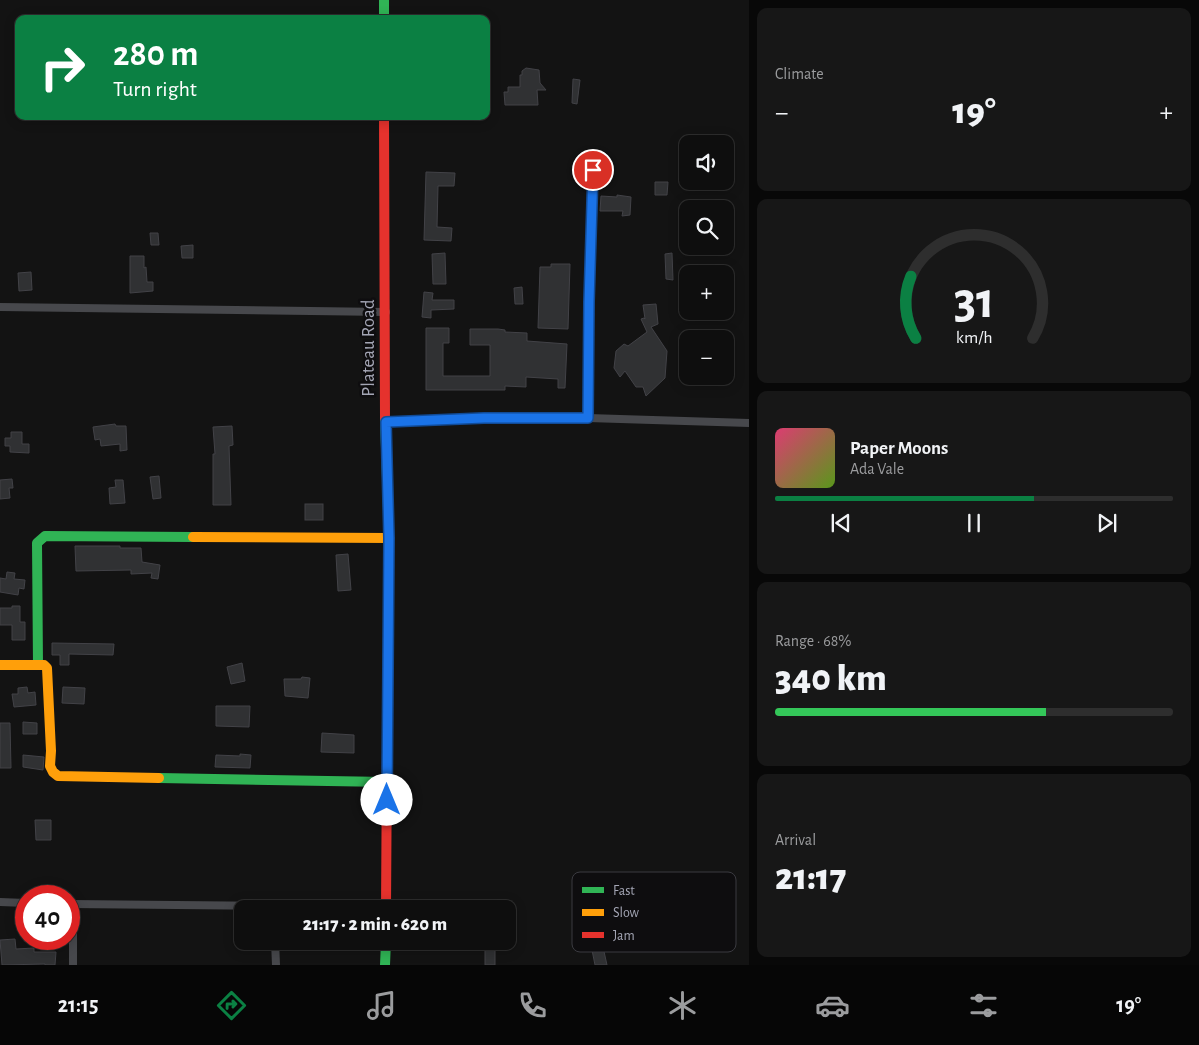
<!DOCTYPE html>
<html lang="en">
<head>
<meta charset="utf-8">
<style>
  :root { --surface:#0e0e0e; --page:#171717; --text:#f1f3f6; --muted:#9b9c9e; --line:#2e2e2e; --accent:#0b8043 }
  body { margin:0; font-family:"Alegreya Sans",sans-serif; background:var(--page); color:var(--text); height:100vh; display:flex; flex-direction:column; font-size:19px; white-space:nowrap }
  * { box-sizing:border-box; margin:0 }
  p { font-size:16px; color:var(--muted) }
  .icon { flex:none; width:28px; height:28px; fill:none; stroke:currentColor; stroke-width:2; stroke-linecap:round; stroke-linejoin:round }
  .map { position:relative; flex:1; overflow:hidden }
  .details { display:flex; flex-direction:column; gap:8px; padding:8px; background:#080808; width:450px }
  .details>* { flex:none }
  .top-card { position:absolute; left:15px; top:15px; width:475px; height:105px; border-radius:10px; box-shadow:0 2px 12px #0003,0 0 0 1px var(--line); background:#0b8043; color:#fff; overflow:hidden }
  .fabs { position:absolute; left:679px; top:135px; display:grid; gap:10px }
  .fabs a { display:grid; place-items:center; width:55px; height:55px; border-radius:10px; background:var(--surface); box-shadow:0 2px 12px #0003,0 0 0 1px var(--line); font-size:25px }
  .speed { position:absolute; left:15px; top:885px; display:flex; gap:10px; font-size:25px; font-weight:700; text-align:center }
  .speed>* { display:grid; place-content:center; width:65px; height:65px; border-radius:50%; background:var(--surface); box-shadow:0 2px 12px #0003,0 0 0 1px var(--line); line-height:1 }
  .speed .limit { border:8px solid #d22; background:#fff; color:#111 }
  .pin { position:absolute; display:grid; place-items:center; width:42px; height:42px; color:#fff; margin:-21px; border:2px solid #fff; border-radius:50%; box-shadow:0 1px 5px #0007 }
  .me { position:absolute; width:55px; margin:-28px; rotate:0deg; stroke-linejoin:round; filter:drop-shadow(0 0 4px #0008) }
  .turn { display:flex; align-items:center; gap:18px; height:105px; padding:0 15px; font-size:22px }
  .turn .icon { width:65px; height:65px; stroke-width:2.5 }
  .turn b { display:block; font-size:35px; line-height:42px }
  .big { font-size:38px; font-weight:800; line-height:1.1 }
  .details .tile { flex:1; display:flex; flex-direction:column; justify-content:center; gap:8px; min-width:0; padding:0 18px; border-radius:10px; background:var(--page) }
  .details .dial { align-items:center; gap:0 }
  .dial svg { height:130px; overflow:visible; fill:none; stroke:var(--line); stroke-width:7; stroke-linecap:round; text-anchor:middle }
  .dial text { fill:var(--text); stroke:none }
  .song { display:flex; align-items:center; gap:15px }
  .cover { width:60px; height:60px; border-radius:8px; background:linear-gradient(135deg,hsl(340 70% 55%),hsl(90 70% 35%)) }
  .played { height:5px; border-radius:2px; background:linear-gradient(90deg,var(--accent) 65%,var(--line) 65%) }
  .keys { display:flex; justify-content:space-around; direction:ltr }
  .heat { display:flex; justify-content:space-between; align-items:center; font-size:28px; direction:ltr }
  .charge { height:8px; border-radius:4px; background:linear-gradient(90deg,#34c759 68%,var(--line) 0) }
  .trip { position:absolute; left:234px; top:900px; width:282px; height:50px; border-radius:10px; background:var(--surface); box-shadow:0 2px 12px #0003,0 0 0 1px var(--line); font-weight:800; line-height:50px; text-align:center }
  .tab-bar { display:flex; height:80px; justify-content:space-around; align-items:center; background:#060606; color:var(--muted) }
  .tab-bar .icon { width:35px; height:35px }
  .tab-bar .on { color:var(--accent) }
  .tab-bar b { font-size:22px; color:var(--text) }
  main { display:flex; flex:1; min-height:0 }
  .map>svg:first-child { display:block }
</style>
</head>
<body>
<main>
<div class="map">
<svg width="749" height="965" viewBox="0 0 749 965">
  <rect width="100%" height="100%" fill="#131313"/>
  <g fill="#303133" stroke="#424247">
    <polygon points="526,68 539,70 540,83 546,90 537,90 538,105 505,105 504,92 508,92 508,87 520,87 520,75 522,75 522,71"/>
    <polygon points="573,79 580,80 577,104 572,103"/>
    <polygon points="426,172 455,173 454,186 438,186 437,227 452,228 451,241 424,240"/>
    <polygon points="655,182 668,182 667,195 655,195"/>
    <polygon points="617,195 631,197 630,215 622,216 623,211 600,211 601,196 617,197"/>
    <polygon points="150,233 158,233 159,245 151,245"/>
    <polygon points="193,245 193,258 182,258 181,246"/>
    <polygon points="445,253 446,284 433,284 432,254"/>
    <polygon points="672,253 673,280 666,279 665,254"/>
    <polygon points="130,256 144,256 144,268 146,267 147,282 153,282 153,291 130,293"/>
    <polygon points="551,264 570,264 568,329 538,328 540,267 551,267"/>
    <polygon points="31,272 32,290 19,291 18,273"/>
    <polygon points="522,287 523,304 515,304 514,288"/>
    <polygon points="424,292 433,293 432,300 454,300 454,309 431,310 431,318 422,317"/>
    <polygon points="656,304 658,324 651,327 667,351 665,378 646,396 643,387 636,387 625,371 620,377 614,368 616,351 624,344 628,346 647,332 641,319 644,318 645,319 643,305"/>
    <polygon points="426,328 449,328 449,343 443,343 443,376 490,376 490,345 470,345 470,329 498,329 505,330 505,332 527,333 527,341 567,344 565,388 558,388 558,379 526,377 526,387 505,386 505,390 426,390"/>
    <polygon points="115,424 116,426 126,426 127,450 120,451 120,444 101,446 100,439 95,440 93,427"/>
    <polygon points="232,426 233,445 229,446 231,505 213,505 213,454 215,454 213,427"/>
    <polygon points="11,432 22,432 22,444 29,444 29,453 10,452 10,446 5,446 5,438 11,438"/>
    <polygon points="159,476 161,498 153,499 150,477"/>
    <polygon points="12,479 13,488 9,488 10,498 0,499 0,480"/>
    <polygon points="115,480 123,480 125,503 110,504 109,488 116,487"/>
    <rect x="305" y="504" width="18" height="16"/>
    <polygon points="75,546 120,546 120,548 141,548 142,562 160,565 158,579 151,578 152,573 131,574 131,570 76,571"/>
    <polygon points="348,554 351,590 338,591 336,555"/>
    <polygon points="7,572 15,573 14,579 25,580 24,589 19,588 18,595 0,592 0,578 6,579"/>
    <polygon points="12,606 20,606 20,622 25,622 25,640 12,640 12,625 0,625 0,608 12,608"/>
    <polygon points="52,643 114,644 113,655 69,654 69,665 60,665 60,655 52,655"/>
    <polygon points="242,663 245,681 231,684 227,667"/>
    <polygon points="302,677 310,678 308,698 285,696 284,679 301,679"/>
    <polygon points="27,687 28,693 35,692 36,705 14,707 12,694 18,694 18,688"/>
    <polygon points="63,687 85,688 84,704 62,703"/>
    <polygon points="216,706 250,706 249,727 216,726"/>
    <polygon points="23,722 37,723 37,734 23,734"/>
    <polygon points="0,723 10,723 11,768 0,768"/>
    <polygon points="322,733 354,735 354,753 321,752"/>
    <polygon points="240,754 251,755 250,768 215,767 216,755 240,756"/>
    <polygon points="23,755 44,757 43,770 23,767"/>
    <polygon points="35,820 51,820 51,840 36,840"/>
    <polygon points="601,938 607,965 595,965 590,940"/>
    <polygon points="15,939 16,949 34,948 34,952 56,952 55,965 45,965 45,964 2,965 0,940"/>
    <rect x="485" y="950" width="10" height="15"/>
  </g>
  <g fill="none" stroke-linecap="round" stroke-linejoin="round">
    <g stroke="#47484c" stroke-width="8">
      <polyline points="0,307 386,312"/>
      <polyline points="588,418 749,423"/>
      <polyline points="385,422 484,418 588,418 589,302 593,170"/>
      <polyline points="0,902 26,903"/>
      <polyline points="69,904 386,907"/>
      <polyline points="73,904 73,965"/>
      <polyline points="275,941 276,965"/>
    </g>
    <g stroke="#30b455" stroke-width="10">
      <polyline points="384,0 384,19"/>
      <polyline points="385,418 389,538 387,755"/>
      <polyline points="38,665 37,543 45,536 193,537"/>
      <polyline points="159,778 387,782"/>
      <polyline points="385,965 386,941"/>
    </g>
    <g stroke="#ff9f0a" stroke-width="10">
      <polyline points="193,537 389,538"/>
      <polyline points="0,665 44,665 47,668 51,751 50,766 53,772 58,776 159,778"/>
    </g>
    <g stroke="#e5322d" stroke-width="10">
      <polyline points="384,116 385,418"/>
      <polyline points="386,909 387,755"/>
    </g>
  </g>
  <g fill="none" stroke-linecap="round" stroke-linejoin="round">
    <defs>
      <polyline id="route" points="387,800 389,538 386,422 484,418 588,418 589,302 593,170"/>
    </defs>
    <use href="#route" stroke="#114b97" stroke-width="12"/>
    <use href="#route" stroke="#1a73e8" stroke-width="9"/>
  </g>
  <g text-anchor="middle" dominant-baseline="central" stroke-width="5" stroke-linejoin="round" paint-order="stroke">
    <g font-size="19" fill="#a4a6b5" stroke="#0e0d0f">
      <text transform="translate(368 348) rotate(-90)">Plateau Road</text>
    </g>
  </g>
  <rect x="572" y="872" width="164" height="80" rx="8" fill="#0e0d0f" stroke="#3b3b41" stroke-width="1"/>
  <rect x="582" y="887" width="22" height="6" fill="#30b455"/>
  <rect x="582" y="909" width="22" height="7" fill="#ff9f0a"/>
  <rect x="582" y="932" width="22" height="6" fill="#e5322d"/>
  <g font-size="14" fill="#a4a6b5">
    <text x="613" y="895">Fast</text>
    <text x="613" y="917">Slow</text>
    <text x="613" y="940">Jam</text>
  </g>
</svg>
<div class="fabs">
<a><svg class="icon" aria-label="sound" viewBox="0 0 24 24"><path d="M4 9h4l5-4v14l-5-4H4zM17 9q2 3 0 6"/></svg></a>
<a><svg class="icon" aria-label="search" viewBox="0 0 24 24"><circle cx="10" cy="10" r="6"/><path d="M15 15l6 6"/></svg></a>
<a>+</a>
<a>−</a>
</div>
<div class="speed"><div class="limit">40</div></div>
<div class="pin" style="left:593px;top:170px;background:#d93025"><svg class="icon" aria-label="arrive" viewBox="0 0 24 24"><path d="M6 21V4h12l-3 4 3 4H6"/></svg></div>
<svg class="me" style="left:387px;top:800px" viewBox="-20 -20 40 40"><circle r="19" fill="#fff"/><path d="M0-13L10 11 0 6-10 11z" fill="#1a73e8"/></svg>
<div class="trip">21:17 · 2 min · 620 m</div>
<div class="top-card">
<div class="turn"><svg class="icon" aria-label="right" viewBox="0 0 24 24"><path d="M7 20v-9h11M14 6l5 5-5 5"/></svg><div><b>280 m</b>Turn right</div></div>
</div>
</div>
<section class="details">
<div class="tile"><p>Climate</p>
<div class="heat"><a>−</a><b class="big">19°</b><a>+</a></div>
</div>
<div class="tile dial"><svg viewBox="0 0 100 80">
<path d="M14 69A42 42 0 1 1 86 69"/>
<path d="M14 69A42 42 0 0 1 11 31" stroke="#0b8043"/>
<text x="50" y="56" font-size="32" font-weight="700">31</text>
<text x="50" y="72" font-size="11">km/h</text>
</svg></div>
<div class="tile">
<div class="song"><i class="cover"></i><div><b>Paper Moons</b><p>Ada Vale</p></div></div>
<div class="played"></div>
<div class="keys"><svg class="icon" aria-label="previous" viewBox="0 0 24 24"><path d="M18 5L8 12l10 7zM5 5v14"/></svg><svg class="icon" aria-label="pause" viewBox="0 0 24 24"><path d="M8 5v14M16 5v14"/></svg><svg class="icon" aria-label="next" viewBox="0 0 24 24"><path d="M6 5l10 7-10 7zM19 5v14"/></svg></div>
</div>
<div class="tile"><p>Range · 68%</p><b class="big">340 km</b><div class="charge"></div></div>
<div class="tile"><p>Arrival</p><b class="big">21:17</b></div>
</section>
</main>
<nav class="tab-bar">
<b>21:15</b>
<svg class="icon on" aria-label="directions" viewBox="0 0 24 24"><path d="M12 3l9 9-9 9-9-9zM9 14v-3h6M13 9l2 2-2 2"/></svg>
<svg class="icon" aria-label="music" viewBox="0 0 24 24"><path d="M9 18V5l10-2v13"/><circle cx="6" cy="18" r="3"/><circle cx="16" cy="16" r="3"/></svg>
<svg class="icon" aria-label="phone" viewBox="0 0 24 24"><path d="M5 4h4l2 5-3 2q2 4 5 5l2-3 5 2v4C11 20 4 13 5 4z"/></svg>
<svg class="icon" aria-label="climate" viewBox="0 0 24 24"><path d="M12 3v18M4 7l16 10M4 17L20 7"/></svg>
<svg class="icon" aria-label="car" viewBox="0 0 24 24"><path d="M5 17H2v-5l4-1 3-4h7l3 4 3 1v5h-3M9 17h6M6 11h13"/><circle cx="7" cy="17" r="2"/><circle cx="17" cy="17" r="2"/></svg>
<svg class="icon" aria-label="filters" viewBox="0 0 24 24"><path d="M4 7h16M4 17h16"/><circle cx="9" cy="7" r="2"/><circle cx="15" cy="17" r="2"/></svg>
<b>19°</b>
</nav>
</body>
</html>
